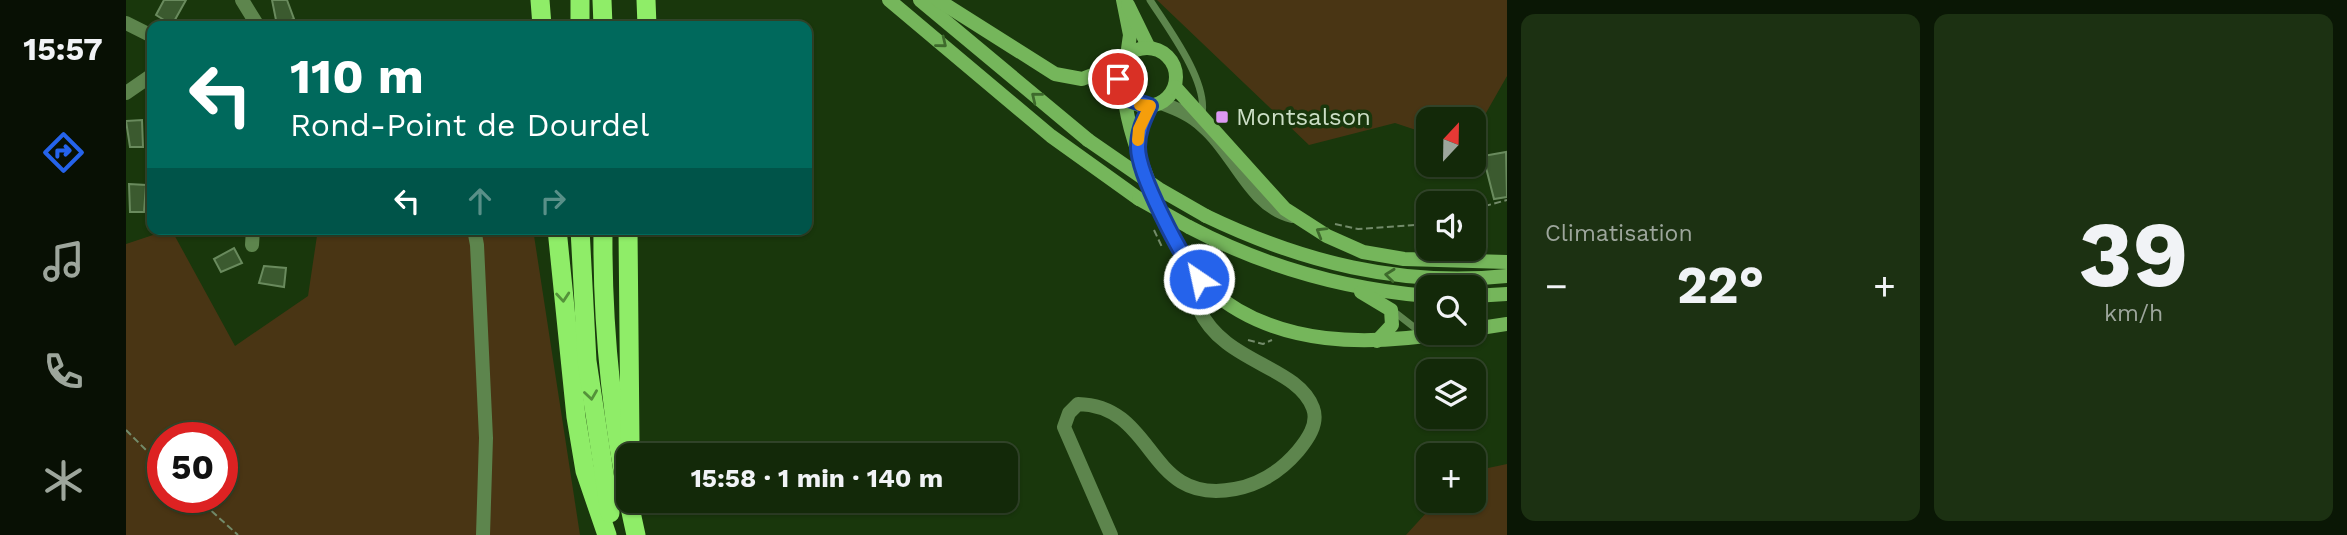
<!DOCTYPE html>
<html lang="fr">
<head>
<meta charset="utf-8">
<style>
  :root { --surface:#132909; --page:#1c3112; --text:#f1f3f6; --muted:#9da69c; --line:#32452a; --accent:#2563eb }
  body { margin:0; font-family:"Work Sans",sans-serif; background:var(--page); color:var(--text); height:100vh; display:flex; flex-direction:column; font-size:26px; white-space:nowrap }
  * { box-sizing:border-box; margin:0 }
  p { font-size:23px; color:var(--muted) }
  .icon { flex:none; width:38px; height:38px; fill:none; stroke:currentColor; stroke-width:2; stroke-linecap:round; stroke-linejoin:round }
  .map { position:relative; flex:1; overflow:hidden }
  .side { display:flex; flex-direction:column; gap:14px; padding:14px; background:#0a1705; width:840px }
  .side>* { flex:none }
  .top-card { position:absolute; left:21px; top:21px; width:665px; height:214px; border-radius:14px; box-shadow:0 2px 5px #0004,0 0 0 2px var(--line); background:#00695c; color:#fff; overflow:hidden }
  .needle { width:46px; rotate:22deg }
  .fabs { position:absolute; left:1290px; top:107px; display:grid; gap:14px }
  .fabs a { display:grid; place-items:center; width:70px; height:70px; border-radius:14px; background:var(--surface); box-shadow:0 2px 5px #0004,0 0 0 2px var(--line); font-size:35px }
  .speed { position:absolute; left:21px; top:422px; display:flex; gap:14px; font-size:35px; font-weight:700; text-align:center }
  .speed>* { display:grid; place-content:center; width:91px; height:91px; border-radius:50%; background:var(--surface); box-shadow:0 2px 5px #0004,0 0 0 2px var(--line); line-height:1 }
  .speed .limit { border:10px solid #d22; background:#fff; color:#111 }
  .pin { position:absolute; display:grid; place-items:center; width:60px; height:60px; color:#fff; margin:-30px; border:4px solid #fff; border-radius:50%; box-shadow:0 2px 7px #0007 }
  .me { position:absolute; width:77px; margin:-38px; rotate:326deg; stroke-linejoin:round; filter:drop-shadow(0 0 5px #0008) }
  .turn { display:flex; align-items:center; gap:24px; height:147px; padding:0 28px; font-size:32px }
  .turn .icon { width:91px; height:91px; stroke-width:2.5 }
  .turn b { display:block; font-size:49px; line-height:60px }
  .lanes { display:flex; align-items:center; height:66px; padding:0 28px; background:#0003; justify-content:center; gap:35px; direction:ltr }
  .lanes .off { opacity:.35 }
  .big { font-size:52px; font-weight:700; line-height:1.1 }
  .side .card { flex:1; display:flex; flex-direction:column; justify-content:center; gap:10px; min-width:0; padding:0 24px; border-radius:14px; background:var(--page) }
  .side .dial { align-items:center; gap:0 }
  .dial b { font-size:91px; line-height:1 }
  .heat { display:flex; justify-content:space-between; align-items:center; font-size:38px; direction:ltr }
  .side .tiles { flex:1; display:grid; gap:14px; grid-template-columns:repeat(2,1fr) }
  .trip { position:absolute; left:490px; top:443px; width:402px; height:70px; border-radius:14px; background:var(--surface); box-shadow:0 2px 5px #0004,0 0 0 2px var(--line); font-weight:700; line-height:70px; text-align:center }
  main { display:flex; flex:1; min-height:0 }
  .tabs { display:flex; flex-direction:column; width:126px; justify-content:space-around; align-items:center; background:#081004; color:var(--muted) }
  .tabs .icon { width:49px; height:49px }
  .tabs .selected { color:var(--accent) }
  .tabs b { font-size:32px; color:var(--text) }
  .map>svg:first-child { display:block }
</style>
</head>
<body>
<main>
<nav class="tabs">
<b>15:57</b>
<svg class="icon selected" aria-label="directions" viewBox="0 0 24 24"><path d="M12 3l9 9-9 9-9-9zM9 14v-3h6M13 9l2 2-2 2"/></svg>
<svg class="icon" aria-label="music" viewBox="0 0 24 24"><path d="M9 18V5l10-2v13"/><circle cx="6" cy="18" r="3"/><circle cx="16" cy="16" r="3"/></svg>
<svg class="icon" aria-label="phone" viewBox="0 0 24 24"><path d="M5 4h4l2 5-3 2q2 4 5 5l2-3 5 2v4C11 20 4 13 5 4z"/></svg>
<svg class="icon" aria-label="climate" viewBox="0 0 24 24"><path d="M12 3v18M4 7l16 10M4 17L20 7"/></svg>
</nav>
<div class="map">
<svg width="1381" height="535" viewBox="0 0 1381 535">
  <rect width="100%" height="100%" fill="#19370c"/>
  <g fill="#493514" fill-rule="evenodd">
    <polygon points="1031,0 1381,0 1381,76 1348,134 1348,119 1302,119 1302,134 1269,123 1183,145"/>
    <path d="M45,229L109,346L182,296L192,229H407L454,535H0V244ZM37,438H96V497H37Z"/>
    <polygon points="1381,464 1381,535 1280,535 1311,501 1348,500 1348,471"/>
  </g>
  <g fill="#3b5a2f" stroke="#698a5d" stroke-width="2">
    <polygon points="38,0 60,0 46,25 30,15"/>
    <polygon points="146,0 161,0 168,19 151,25"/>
    <polygon points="16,120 17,147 4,147 0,121"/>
    <polygon points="1380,152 1381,197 1368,199 1357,156"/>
    <polygon points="3,184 20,185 18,212 4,212"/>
    <polygon points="108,248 116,263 95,272 88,259"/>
    <polygon points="138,266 160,268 158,287 133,283"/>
  </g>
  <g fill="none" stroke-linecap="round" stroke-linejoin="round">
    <g stroke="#738b6a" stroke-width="2" stroke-dasharray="7 3.5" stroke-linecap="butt">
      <polyline points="1090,111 1096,117"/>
      <polyline points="1348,209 1381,200"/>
      <polyline points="1209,224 1232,229 1302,224"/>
      <polyline points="1028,230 1036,247"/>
      <polyline points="1122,340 1137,344 1146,340"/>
      <polyline points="0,430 37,467"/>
      <polyline points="70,497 112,535"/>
    </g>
    <g stroke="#5d854d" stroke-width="7">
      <path d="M1024,0C1042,28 1082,81 1076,114"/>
      <polyline points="1266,310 1298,335"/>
    </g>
    <g stroke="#5d854d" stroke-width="14">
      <polyline points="116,0 132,26"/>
      <polyline points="0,23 26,36"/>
      <polyline points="0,93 26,75"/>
      <path d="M1035,103C1051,109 1066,115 1078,127C1108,152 1124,206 1166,216"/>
      <polyline points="348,229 351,245 360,438 357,535"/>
      <polyline points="126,245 127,229"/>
      <path d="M985,535L938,427L943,413L952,404C1032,406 1019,506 1109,489C1135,484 1155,471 1172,451C1181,440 1193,424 1187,408C1171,365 1098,364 1073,309L1082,289"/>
    </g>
    <g stroke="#75b65b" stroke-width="14">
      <polyline points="763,0 925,136 1013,199"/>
      <polyline points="794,0 962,140"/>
      <polyline points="812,0 929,74 956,79 995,64"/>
      <polyline points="997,0 1004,35 1001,56"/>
      <polyline points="1002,5 1023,48"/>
      <circle cx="1021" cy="77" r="29"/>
      <polyline points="1049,87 1159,209 1201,236 1237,252 1278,259 1381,262"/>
      <path d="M998,94C1002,130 1015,161 1028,195C1041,227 1056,266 1084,290C1151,348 1244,346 1326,332"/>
      <polyline points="1012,149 1013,129 1024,106"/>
      <path d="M1080,216C1176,262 1274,287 1381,276"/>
      <path d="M1063,227C1139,267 1217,289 1302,296"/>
      <polyline points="1235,292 1265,310 1266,325 1251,341"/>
      <polyline points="1348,296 1381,294"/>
      <polyline points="1348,329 1381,324"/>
    </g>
    <g stroke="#8fed68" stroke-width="19">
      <polyline points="414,0 416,26"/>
      <polyline points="476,0 477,26"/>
      <polyline points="520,0 521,26"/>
      <polyline points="454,26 454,0"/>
      <polyline points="431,229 450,417 459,471 481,535"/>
      <polyline points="454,229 461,361 484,513"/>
      <path d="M477,229C476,333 487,434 510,535"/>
      <polyline points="502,229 504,440"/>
    </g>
    <g stroke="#75b65b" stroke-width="14">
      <polyline points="962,140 1033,189 1080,216"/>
      <polyline points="1013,199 1063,227"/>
    </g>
  </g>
  <defs><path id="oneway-chevron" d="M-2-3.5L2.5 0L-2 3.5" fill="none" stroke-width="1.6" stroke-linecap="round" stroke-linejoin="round" transform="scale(1.75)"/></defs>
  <g stroke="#3e6a2c">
    <use href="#oneway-chevron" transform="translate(816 43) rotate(39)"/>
    <use href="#oneway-chevron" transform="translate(910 97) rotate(-141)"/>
    <use href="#oneway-chevron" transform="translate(1195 232) rotate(-149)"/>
    <use href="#oneway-chevron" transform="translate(1264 275) rotate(-174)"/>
  </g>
  <g stroke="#54923a">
    <use href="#oneway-chevron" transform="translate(437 297) rotate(85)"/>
    <use href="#oneway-chevron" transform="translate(465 395) rotate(82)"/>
  </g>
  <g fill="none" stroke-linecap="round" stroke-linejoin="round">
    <defs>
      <path id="route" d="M992,79L1003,99L1024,106C1018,119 1012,131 1012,147C1012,175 1055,256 1073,279"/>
    </defs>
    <use href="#route" stroke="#184099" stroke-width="18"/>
    <use href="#route" stroke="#2563eb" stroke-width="12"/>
    <polyline stroke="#f59e0b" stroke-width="12" points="1012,140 1013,129 1024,106 1014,105"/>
  </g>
  <rect fill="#dd99f3" stroke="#19370c" stroke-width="2.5" x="1089" y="110" width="14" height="14" rx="3.5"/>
  <g text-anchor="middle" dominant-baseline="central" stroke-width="7" stroke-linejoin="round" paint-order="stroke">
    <g font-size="24" fill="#ccdec6" stroke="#19370c" text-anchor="start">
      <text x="1110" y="117">Montsalson</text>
    </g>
  </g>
</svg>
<div class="fabs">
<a><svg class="needle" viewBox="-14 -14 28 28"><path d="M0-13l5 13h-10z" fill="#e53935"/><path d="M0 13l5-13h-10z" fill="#9da69c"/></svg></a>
<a><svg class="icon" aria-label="sound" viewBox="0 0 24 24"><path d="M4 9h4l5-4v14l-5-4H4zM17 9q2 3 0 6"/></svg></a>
<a><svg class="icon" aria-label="search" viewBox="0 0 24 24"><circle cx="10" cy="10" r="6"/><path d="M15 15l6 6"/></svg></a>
<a><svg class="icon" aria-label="layers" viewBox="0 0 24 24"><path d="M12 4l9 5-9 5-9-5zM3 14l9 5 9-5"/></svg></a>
<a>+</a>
</div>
<div class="speed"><div class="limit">50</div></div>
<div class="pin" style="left:992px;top:79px;background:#d93025"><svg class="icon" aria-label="arrive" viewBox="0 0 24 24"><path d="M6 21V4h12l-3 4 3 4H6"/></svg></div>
<svg class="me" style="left:1073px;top:279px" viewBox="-20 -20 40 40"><circle r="17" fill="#2563eb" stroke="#fff" stroke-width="3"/><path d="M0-11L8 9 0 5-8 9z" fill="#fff"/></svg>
<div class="trip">15:58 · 1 min · 140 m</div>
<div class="top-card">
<div class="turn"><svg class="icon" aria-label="left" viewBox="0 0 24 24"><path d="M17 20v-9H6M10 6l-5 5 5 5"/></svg><div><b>110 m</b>Rond-Point de Dourdel</div></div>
<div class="lanes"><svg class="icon" aria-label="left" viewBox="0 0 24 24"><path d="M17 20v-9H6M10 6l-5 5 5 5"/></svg><svg class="icon off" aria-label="ahead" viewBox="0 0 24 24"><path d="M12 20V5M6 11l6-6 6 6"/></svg><svg class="icon off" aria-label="right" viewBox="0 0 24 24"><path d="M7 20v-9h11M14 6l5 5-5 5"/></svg></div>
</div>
</div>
<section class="side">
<div class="tiles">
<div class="card"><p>Climatisation</p>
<div class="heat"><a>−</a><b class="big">22°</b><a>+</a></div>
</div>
<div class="card dial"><b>39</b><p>km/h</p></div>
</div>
</section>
</main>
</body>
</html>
